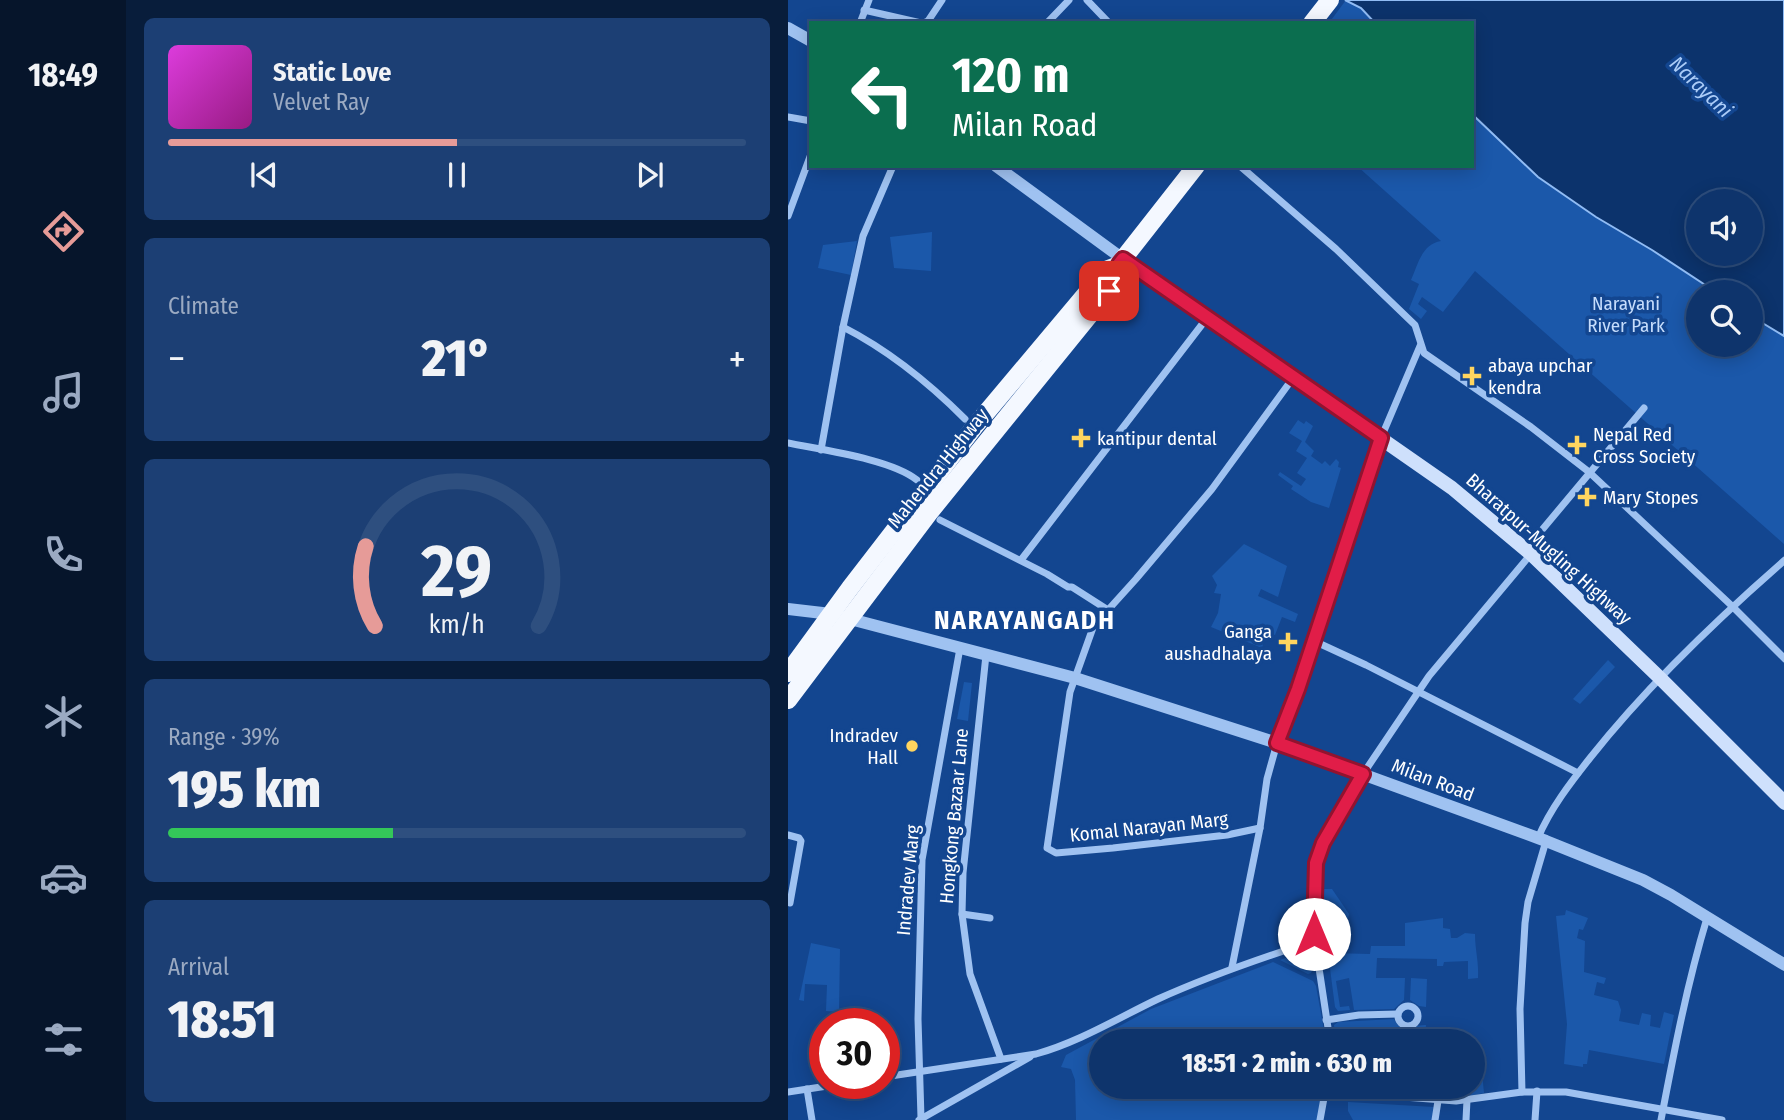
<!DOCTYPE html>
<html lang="en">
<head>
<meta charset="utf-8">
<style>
  :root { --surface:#0e346c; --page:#1c3f74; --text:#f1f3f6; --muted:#9baac2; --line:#2e4f7f; --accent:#e69b98 }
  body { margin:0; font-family:"Fira Sans Condensed",sans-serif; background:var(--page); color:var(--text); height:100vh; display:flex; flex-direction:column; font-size:26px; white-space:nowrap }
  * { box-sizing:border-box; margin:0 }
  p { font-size:23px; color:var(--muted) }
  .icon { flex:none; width:38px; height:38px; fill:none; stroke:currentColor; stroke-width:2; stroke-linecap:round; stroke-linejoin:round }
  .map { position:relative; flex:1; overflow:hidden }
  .details { display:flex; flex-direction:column; gap:18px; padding:18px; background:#081d3b; width:662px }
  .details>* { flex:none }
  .hud { position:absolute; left:21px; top:21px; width:665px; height:147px; border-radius:0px; box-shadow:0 4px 18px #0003,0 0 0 2px var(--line); background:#0b6e4f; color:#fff; overflow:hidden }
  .controls { position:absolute; left:898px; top:189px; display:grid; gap:14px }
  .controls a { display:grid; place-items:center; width:77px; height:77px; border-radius:50%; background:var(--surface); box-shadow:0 4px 18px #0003,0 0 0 2px var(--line); font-size:35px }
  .speed { position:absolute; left:21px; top:1008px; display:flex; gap:14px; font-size:35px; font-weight:700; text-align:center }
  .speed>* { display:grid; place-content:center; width:91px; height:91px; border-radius:50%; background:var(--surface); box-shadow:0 4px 18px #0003,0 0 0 2px var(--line); line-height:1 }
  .speed .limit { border:10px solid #d22; background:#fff; color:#111 }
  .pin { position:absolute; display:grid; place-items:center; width:60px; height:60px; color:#fff; margin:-30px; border-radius:14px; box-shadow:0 4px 10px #0006 }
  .me { position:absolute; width:77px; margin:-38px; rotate:0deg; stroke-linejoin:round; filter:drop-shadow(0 0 5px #0008) }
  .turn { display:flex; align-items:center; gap:24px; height:147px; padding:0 28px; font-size:32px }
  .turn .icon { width:91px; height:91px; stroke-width:2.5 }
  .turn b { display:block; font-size:49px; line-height:60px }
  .big { font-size:52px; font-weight:800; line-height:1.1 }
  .details .card { flex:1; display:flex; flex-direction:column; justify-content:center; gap:10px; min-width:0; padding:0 24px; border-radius:10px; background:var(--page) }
  .details .dial { align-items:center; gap:0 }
  .dial svg { height:182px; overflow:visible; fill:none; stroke:var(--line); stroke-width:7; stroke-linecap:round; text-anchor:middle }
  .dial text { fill:var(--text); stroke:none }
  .song { display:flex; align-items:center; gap:21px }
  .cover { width:84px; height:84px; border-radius:10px; background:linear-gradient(135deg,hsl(300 70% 55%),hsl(310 70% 35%)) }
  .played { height:7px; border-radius:4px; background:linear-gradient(90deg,var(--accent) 50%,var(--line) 50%) }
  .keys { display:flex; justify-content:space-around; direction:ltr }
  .heat { display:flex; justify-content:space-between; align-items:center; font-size:38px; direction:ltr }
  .charge { height:10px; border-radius:5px; background:linear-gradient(90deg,#34c759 39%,var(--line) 0) }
  .trip { position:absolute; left:301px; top:1029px; width:396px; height:70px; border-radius:35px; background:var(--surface); box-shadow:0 4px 18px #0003,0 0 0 2px var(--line); font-weight:800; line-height:70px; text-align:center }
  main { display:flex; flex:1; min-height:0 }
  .dock { display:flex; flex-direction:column; width:126px; justify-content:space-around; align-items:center; background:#06152b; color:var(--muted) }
  .dock .icon { width:49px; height:49px }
  .dock .selected { color:var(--accent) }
  .dock b { font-size:32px; color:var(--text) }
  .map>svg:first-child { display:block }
</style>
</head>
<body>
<main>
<nav class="dock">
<b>18:49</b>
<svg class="icon selected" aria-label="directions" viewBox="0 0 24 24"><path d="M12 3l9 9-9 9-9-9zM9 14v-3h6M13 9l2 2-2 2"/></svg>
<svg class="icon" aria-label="music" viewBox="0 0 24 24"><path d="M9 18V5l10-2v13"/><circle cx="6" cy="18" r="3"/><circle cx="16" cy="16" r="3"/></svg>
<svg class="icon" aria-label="phone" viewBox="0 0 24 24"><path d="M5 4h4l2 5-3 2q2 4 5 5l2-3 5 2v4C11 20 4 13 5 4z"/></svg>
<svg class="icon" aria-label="climate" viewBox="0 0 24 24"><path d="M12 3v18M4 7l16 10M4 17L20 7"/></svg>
<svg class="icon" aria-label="car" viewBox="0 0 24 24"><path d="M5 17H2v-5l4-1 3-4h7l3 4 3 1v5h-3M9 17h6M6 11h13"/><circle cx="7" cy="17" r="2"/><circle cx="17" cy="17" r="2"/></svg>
<svg class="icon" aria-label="filters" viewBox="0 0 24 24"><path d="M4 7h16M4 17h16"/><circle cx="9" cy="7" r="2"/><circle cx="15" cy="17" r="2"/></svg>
</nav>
<section class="details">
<div class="card">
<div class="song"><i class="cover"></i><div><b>Static Love</b><p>Velvet Ray</p></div></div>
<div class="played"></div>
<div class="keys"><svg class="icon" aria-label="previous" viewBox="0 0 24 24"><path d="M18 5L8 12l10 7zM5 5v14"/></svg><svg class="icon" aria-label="pause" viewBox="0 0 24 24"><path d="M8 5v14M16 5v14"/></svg><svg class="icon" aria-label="next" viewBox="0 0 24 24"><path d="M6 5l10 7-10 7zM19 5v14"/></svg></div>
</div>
<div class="card"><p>Climate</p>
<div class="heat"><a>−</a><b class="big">21°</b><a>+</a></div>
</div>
<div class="card dial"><svg viewBox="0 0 100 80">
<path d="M14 69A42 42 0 1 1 86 69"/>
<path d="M14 69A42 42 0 0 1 10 34" stroke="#e69b98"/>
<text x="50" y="56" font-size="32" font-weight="700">29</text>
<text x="50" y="72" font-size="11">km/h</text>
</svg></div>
<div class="card"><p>Range · 39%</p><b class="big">195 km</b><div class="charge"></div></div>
<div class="card"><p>Arrival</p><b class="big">18:51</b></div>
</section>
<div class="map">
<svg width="997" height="1120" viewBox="0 0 997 1120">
  <rect width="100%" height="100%" fill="#134690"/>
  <g fill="#1b58aa">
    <polygon points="558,0 573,8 587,23 541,23"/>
    <path d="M684,114L750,177L808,217L864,250L928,292H910V345H962L963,316L996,336V544L687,271L655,312L634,297L630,304L639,311L633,319L621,309L631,284L623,280C630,264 634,244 653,241L569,166H684Z"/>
    <polygon points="144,232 143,271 106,268 102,237"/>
    <polygon points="69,241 63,275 30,268 35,245"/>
    <polygon points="510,420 516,424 518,421 525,426 517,442 526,451 523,456 534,464 537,461 542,466 548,459 551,462 550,467 553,468 541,508 523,502 503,489 505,486 490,475 492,472 513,486 518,479 509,473 519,458 508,451 514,441 501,433"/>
    <polygon points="456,544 499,566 490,597 473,589 470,596 510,614 507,622 494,617 487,635 476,631 473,640 476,641 474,648 423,627 430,613 433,594 426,593 429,585 424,576"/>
    <polygon points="820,660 827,667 792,704 785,699"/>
    <polygon points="176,682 184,683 180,721 169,719"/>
    <path d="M536,889H544L561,914C560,925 547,931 537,933L532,929L531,893Z"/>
    <polygon points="778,910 800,918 795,930 791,929 789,938 797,941 796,972 818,978 816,984 809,982 806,995 830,1001 833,1010 831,1021 851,1025 854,1013 863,1015 862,1026 872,1028 876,1012 886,1015 876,1064 801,1050 799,1064 795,1064 795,1067 776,1064 779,1024 768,916 777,915"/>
    <path d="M655,918V928L662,929L663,938H669L677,933L687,934C687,950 691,962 690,978L680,979V961L656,962L655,966H649V959L589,958L588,978H617L616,1000L606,1009L566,1010L561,978L548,981L552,1007L561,1006L562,1010L550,1011L547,1007L540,953L582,954L583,946H617V923Z"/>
    <polygon points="23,943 52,949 51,1012 38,1011 39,985 17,984 16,1001 11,1000"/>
    <polygon points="509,954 517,954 523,957 526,967 523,973 520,974 492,960"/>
    <polygon points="485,962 525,981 528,986 538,1041 313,1041 313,1087 536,1087 530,1120 288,1120 287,1080 283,1069 273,1067 278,1055 363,1009"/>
    <polygon points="623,978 639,979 638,1007 631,1006 622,1000"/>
    <path d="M606,1019C614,1036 625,1024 638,1025L637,1041H548L546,1025L550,1022Z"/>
    <polygon points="692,1052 696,1093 676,1097 571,1089 562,1087 684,1087 684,1053"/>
    <polygon points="560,1102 646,1107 644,1120 565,1120 560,1111"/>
  </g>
  <path fill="#0c336c" stroke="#91bcf4" stroke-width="2" fill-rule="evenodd" d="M557,0H996V336L963,316L962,292H928L864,250L808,217L750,177L684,114V23H587L573,8ZM910,201H962V254H910Z"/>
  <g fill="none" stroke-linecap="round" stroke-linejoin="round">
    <g stroke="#9fc2f1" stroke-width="7">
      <polyline points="299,0 321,23"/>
      <polyline points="76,10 133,23"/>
      <polyline points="72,23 81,0"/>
      <polyline points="136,23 140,21 154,0"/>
      <polyline points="259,23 281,0"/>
      <polyline points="0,117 23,121"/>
      <polyline points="452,166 548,249 627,325 636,353 743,427 801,472 944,606 997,659"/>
      <polyline points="0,216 23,154"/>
      <path d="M55,327C100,350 141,383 177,419"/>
      <path d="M0,443C34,450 103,459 129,480"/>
      <polyline points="33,450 55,327 75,236 105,166"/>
      <polyline points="152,520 259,574 280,587 284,587 320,610"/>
      <polyline points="738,549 856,408"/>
      <polyline points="233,560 419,318"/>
      <polyline points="526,641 578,665 790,773"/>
      <polyline points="198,655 175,873 174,914 182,974 213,1059"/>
      <polyline points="472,828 439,835 325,848 268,853 259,848 282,692 307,622 310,615 320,610 348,579 424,489 505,378"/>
      <polyline points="0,835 11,838 13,841 2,903"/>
      <path d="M750,838C762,809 783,782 802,758C859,686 927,621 997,560"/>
      <polyline points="174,914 202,918"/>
      <polyline points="444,967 472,828 479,779 489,743 510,689 593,438 632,346"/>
      <circle cx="620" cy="1016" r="10"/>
      <polyline points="538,1020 571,1015 610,1014"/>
      <polyline points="542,1041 526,935 525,886 528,863 535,843 575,774 641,676 743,554"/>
      <path d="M96,1077L248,1054C291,1042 330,1018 370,999C421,976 473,958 526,941"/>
      <polyline points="19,1089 24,1120"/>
      <polyline points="537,1091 668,1101 734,1092 778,1092 934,1120"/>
      <polyline points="0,1092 59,1083"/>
      <polyline points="734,1092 732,1009 737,923 740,902 758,841"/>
      <polyline points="133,1118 130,1019 134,860 172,648"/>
      <polyline points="131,1120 242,1057"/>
      <polyline points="532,1120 538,1087"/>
      <polyline points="647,1120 650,1101"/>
      <polyline points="678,1120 679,1100"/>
      <polyline points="747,1120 749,1091"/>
      <path d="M873,1120C886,1052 899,984 919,918"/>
    </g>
    <g stroke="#9fc2f1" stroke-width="12">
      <polyline points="0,28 23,41"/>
      <polyline points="208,166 335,259"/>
      <polyline points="0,609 43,614 287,678 489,743 758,841 855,880 883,895 997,965"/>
    </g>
    <polyline stroke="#cee0fc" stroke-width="14" points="335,259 664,488 743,554 873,679 997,803"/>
    <g stroke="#f4f8ff" stroke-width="18">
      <polyline points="524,23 542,0"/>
      <polyline points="0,673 62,588 187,426 318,270 331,265"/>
      <polyline points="0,700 141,513 321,291 330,279 331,265 335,259 408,166"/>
    </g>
  </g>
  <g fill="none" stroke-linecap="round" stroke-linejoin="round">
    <defs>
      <polyline id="route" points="321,291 330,279 331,264 335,259 593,438 510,689 489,743 575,774 535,843 528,863 526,934"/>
    </defs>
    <use href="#route" stroke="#92132f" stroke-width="18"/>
    <use href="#route" stroke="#e11d48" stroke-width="12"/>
  </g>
  <g fill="#ffd55f" stroke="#134690" stroke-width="2.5">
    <path d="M680.5 365.5h7v7h7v7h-7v7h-7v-7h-7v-7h7z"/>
    <path d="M289.5 427.5h7v7h7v7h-7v7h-7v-7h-7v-7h7z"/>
    <path d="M785.5 434.5h7v7h7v7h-7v7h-7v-7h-7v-7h7z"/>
    <path d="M795.5 486.5h7v7h7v7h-7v7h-7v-7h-7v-7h7z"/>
    <path d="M496.5 631.5h7v7h7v7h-7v7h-7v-7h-7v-7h7z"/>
    <circle cx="124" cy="746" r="7"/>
  </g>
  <g text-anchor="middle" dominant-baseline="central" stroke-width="7" stroke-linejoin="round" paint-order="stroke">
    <g font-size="19" fill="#c6ddfc" stroke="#134690">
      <text x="838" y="303">Narayani<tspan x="838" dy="22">River Park</tspan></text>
    </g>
    <g font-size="19" fill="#fff" stroke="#134690" text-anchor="start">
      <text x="700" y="365">abaya upchar<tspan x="700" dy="22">kendra</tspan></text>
      <text x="805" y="434">Nepal Red<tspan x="805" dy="22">Cross Society</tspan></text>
      <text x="309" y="438">kantipur dental</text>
      <text x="815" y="497">Mary Stopes</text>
      <text x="484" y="631" text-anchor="end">Ganga<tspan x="484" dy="22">aushadhalaya</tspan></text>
      <text x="110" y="735" text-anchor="end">Indradev<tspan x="110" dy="22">Hall</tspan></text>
    </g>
    <g font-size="19" fill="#fff" stroke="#134690">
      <text transform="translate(150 468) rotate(-51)">Mahendra Highway</text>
      <text transform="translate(761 549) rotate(42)">Bharatpur-Mugling Highway</text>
      <text transform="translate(645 780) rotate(21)">Milan Road</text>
      <text transform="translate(166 816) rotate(-85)">Hongkong Bazaar Lane</text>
      <text transform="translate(361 827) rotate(-6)">Komal Narayan Marg</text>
      <text transform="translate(120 880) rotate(-85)">Indradev Marg</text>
    </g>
    <g font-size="21" font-style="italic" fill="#abccf8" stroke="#134690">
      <text transform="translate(913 87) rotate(44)">Narayani</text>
    </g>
    <g font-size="26" font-weight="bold" letter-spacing="2" fill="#fff" stroke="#134690">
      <text x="237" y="620">NARAYANGADH</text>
    </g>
  </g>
</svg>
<div class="controls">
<a><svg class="icon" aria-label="sound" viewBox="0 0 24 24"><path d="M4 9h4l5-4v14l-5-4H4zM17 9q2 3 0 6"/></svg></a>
<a><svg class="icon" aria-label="search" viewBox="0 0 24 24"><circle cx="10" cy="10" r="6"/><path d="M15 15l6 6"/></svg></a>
</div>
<div class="speed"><div class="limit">30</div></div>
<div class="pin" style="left:321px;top:291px;background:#d93025"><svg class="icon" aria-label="arrive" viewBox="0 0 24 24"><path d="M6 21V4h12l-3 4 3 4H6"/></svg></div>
<svg class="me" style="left:526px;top:934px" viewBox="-20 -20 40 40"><circle r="19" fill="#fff"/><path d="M0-13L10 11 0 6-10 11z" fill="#e11d48"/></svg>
<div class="trip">18:51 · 2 min · 630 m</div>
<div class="hud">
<div class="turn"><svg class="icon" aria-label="left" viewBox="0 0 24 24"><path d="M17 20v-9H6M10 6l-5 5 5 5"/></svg><div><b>120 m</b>Milan Road</div></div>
</div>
</div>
</main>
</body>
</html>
